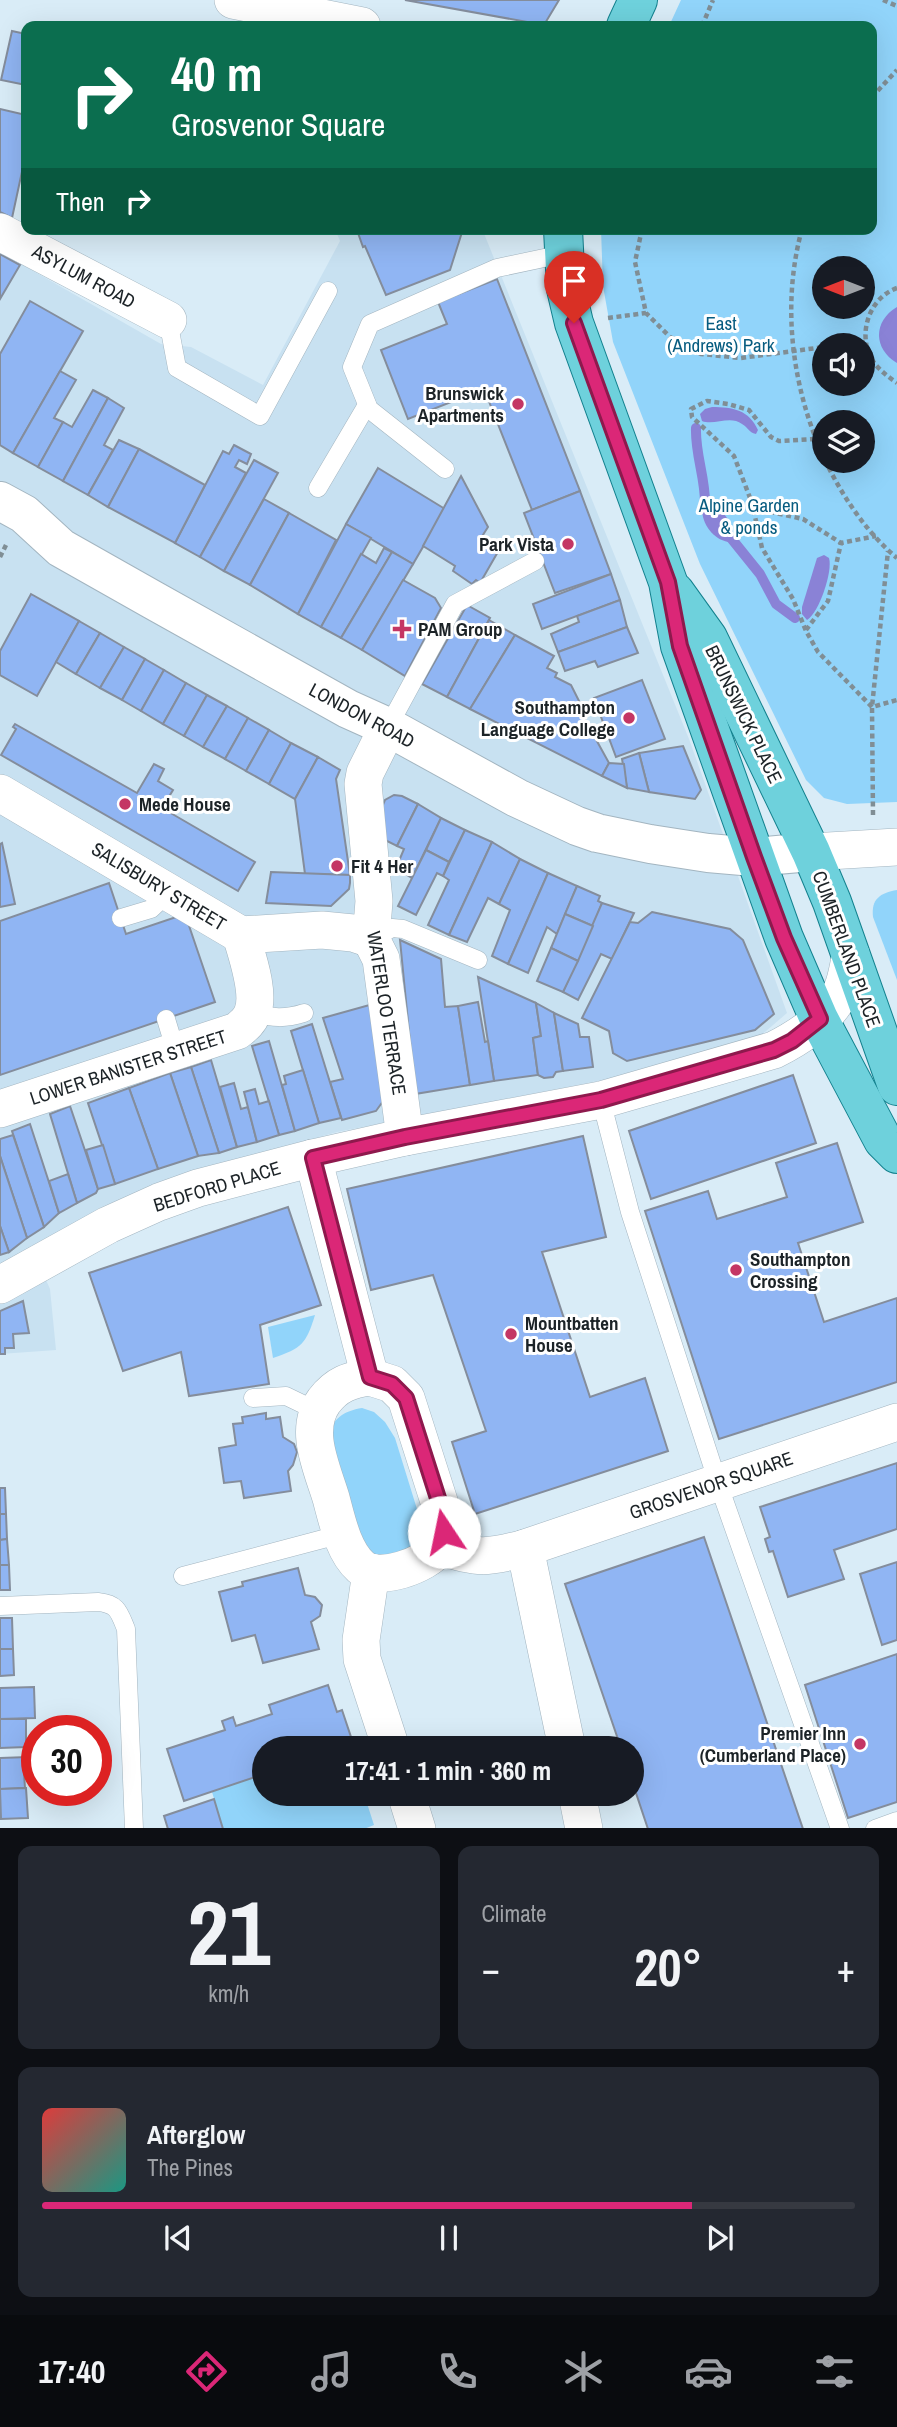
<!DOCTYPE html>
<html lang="en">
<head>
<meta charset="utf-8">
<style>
  :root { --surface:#171b24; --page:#242831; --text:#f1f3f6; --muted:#9ea1a6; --line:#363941; --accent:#db2777 }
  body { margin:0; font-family:"Archivo Narrow",sans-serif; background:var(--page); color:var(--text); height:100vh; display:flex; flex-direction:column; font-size:26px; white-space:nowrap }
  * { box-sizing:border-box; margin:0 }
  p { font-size:23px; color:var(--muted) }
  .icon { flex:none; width:38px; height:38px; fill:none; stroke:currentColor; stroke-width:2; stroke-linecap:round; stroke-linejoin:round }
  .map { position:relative; height:1828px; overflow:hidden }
  .drawer { display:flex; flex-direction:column; gap:18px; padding:18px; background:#0d0f14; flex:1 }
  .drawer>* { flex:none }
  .guide { position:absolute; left:21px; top:21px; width:856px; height:214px; border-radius:14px; box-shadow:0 7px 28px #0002; background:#0b6e4f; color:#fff; overflow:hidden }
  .needle { width:46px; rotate:270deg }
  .fabs { position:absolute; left:812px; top:256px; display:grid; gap:14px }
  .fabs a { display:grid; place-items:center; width:63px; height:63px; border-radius:50%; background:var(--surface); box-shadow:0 7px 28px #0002; font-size:35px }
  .speed { position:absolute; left:21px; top:1715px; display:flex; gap:14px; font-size:35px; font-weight:700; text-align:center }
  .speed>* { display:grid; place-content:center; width:91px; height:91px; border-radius:50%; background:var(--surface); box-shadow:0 7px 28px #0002; line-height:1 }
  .speed .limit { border:10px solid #d22; background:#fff; color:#111 }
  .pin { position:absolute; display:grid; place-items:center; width:60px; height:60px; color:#fff; margin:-72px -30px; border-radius:50% 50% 50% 0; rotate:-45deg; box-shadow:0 0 7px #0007 }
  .pin .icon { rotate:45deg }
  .me { position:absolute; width:77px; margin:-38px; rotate:349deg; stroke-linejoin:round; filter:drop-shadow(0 0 5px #0008) }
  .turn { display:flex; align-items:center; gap:24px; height:147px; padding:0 35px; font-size:32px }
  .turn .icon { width:91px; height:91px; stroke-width:2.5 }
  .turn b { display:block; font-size:49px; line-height:60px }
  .then { display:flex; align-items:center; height:66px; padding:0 35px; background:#0003; gap:14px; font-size:26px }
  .big { font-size:52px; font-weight:800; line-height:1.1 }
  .drawer .card { flex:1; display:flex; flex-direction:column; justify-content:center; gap:10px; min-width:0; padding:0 24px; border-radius:14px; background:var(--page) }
  .drawer .dial { align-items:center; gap:0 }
  .dial b { font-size:91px; line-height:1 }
  .song { display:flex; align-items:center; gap:21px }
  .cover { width:84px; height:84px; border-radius:10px; background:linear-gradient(135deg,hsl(0 70% 55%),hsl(170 70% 35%)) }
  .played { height:7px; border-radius:4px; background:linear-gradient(90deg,var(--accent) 80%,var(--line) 80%) }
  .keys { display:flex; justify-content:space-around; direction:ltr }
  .heat { display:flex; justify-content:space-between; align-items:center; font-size:38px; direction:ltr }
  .drawer .tiles { flex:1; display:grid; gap:18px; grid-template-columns:1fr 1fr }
  .card:last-child { grid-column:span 2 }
  .trip { position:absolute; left:252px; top:1736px; width:392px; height:70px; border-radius:35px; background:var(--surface); box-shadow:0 7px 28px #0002; font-weight:800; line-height:70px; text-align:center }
  .menu { display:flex; height:112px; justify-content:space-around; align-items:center; background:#090b0e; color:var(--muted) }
  .menu .icon { width:49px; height:49px }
  .menu .current { color:var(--accent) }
  .menu b { font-size:32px; color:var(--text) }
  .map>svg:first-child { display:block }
</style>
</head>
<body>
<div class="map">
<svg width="897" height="1829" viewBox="0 0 897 1829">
  <rect width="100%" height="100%" fill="#d9ecf7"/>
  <polygon fill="#c8e1f1" points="335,229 483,231 689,739 787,1013 758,1038 608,1079 337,1132 187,1174 101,1207 33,1251 50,1289 56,1350 0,1354 0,252 161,344 191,347 263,385 340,241"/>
  <g fill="#91d4fa" fill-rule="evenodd">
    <path d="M681,0H897V802L847,804L824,798L806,780L700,564L613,342L603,286L601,229H872V26H669ZM824,268H863V306H824ZM824,345H863V383H824ZM824,422H863V460H824Z"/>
    <path d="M897,890V980L873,917C871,899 880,893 897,890Z"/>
    <path d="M315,1315C306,1344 302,1348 273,1358L268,1327Z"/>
    <path d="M362,1408L374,1412L385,1422L395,1438L421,1522L418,1542L402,1554L385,1561L367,1553C361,1536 326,1448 328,1438C332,1418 344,1411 362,1408Z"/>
    <polygon points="264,1774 264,1794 364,1794 374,1825 364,1829 223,1828 212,1792"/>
  </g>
  <g fill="#8a82d6">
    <path d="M897,307V363C873,349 873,321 897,307Z"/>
    <path d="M712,407C733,407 749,410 758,430L756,434C748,432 749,428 742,424C730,415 714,426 702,421L700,414L705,409Z"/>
    <path d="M707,504C722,506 732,522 733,536L728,542C713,539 702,524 702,509Z"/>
    <path d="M824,555L829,558C833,571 819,613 807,620L802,614V607L817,558Z"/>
  </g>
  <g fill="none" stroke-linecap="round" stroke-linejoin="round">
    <g stroke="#8a82d6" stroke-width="10">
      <path d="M696,428C695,455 706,479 705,506"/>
      <polyline points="731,538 760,574 776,604 795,618"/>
    </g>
  </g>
  <g fill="#90b5f3" stroke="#848d9c" stroke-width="2">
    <polygon points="405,0 559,0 544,25"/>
    <polygon points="12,31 26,34 26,85 1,80"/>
    <polygon points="0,109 26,115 26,153 12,218 0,212"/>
    <polygon points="360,229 463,229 450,270 386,295 365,246 363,247 358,233 361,232"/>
    <polygon points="0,254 20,265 0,299"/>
    <polygon points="497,279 580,491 532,510 484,389 408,419 381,350 447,324 438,302"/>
    <polygon points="30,301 83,331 13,453 0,445 0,354"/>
    <polygon points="60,371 76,380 54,418 63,422 38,467 13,453"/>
    <polygon points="93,390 108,398 63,481 38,467 63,422 72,427"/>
    <polygon points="108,398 124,408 104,445 113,450 88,495 63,481"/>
    <polygon points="119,440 139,449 108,507 88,495"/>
    <polygon points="234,445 251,454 247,464 239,460 235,467 246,473 200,557 175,543 223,451 229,454"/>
    <polygon points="139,449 205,485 175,543 108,507"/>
    <polygon points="254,460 278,473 224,571 200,557"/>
    <polygon points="378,468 445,509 413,564 346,524"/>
    <polygon points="461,476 488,527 481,538 499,550 480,583 476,580 472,584 453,571 455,566 423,546"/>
    <polygon points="580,491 611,574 555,593 524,513"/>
    <polygon points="264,499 289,513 250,585 224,571"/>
    <polygon points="289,513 336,540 298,614 250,585"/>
    <polygon points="346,524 371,538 321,627 298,614"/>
    <polygon points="384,548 392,552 341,638 321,627 361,554 376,563"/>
    <polygon points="392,552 413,564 362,650 341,638"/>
    <polygon points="611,574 620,600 542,629 533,604"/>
    <polygon points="403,580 435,598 441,608 405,676 362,650"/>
    <polygon points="31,594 79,621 37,696 0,675 0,651"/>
    <polygon points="620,600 627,627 558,652 551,634 579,622 577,616"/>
    <polygon points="467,605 490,618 447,697 422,684"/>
    <polygon points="489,620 515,635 470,709 447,697"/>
    <polygon points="79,621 100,633 76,674 56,662"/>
    <polygon points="627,627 638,653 598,667 595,661 565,671 558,652"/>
    <polygon points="100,633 124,647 100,688 76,674"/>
    <polygon points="515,635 554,656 547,668 557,673 555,677 571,685 580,703 577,705 609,763 602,776 470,709"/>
    <polygon points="124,647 145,659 122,700 100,688"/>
    <polygon points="145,659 164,670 141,711 122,700"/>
    <polygon points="164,670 186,683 163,724 141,711"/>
    <polygon points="642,680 665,739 616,757 594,698"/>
    <polygon points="186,683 207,695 184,736 163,724"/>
    <polygon points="207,695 227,706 203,747 184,736"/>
    <polygon points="227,706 248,718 225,759 203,747"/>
    <polygon points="248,718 269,730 246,771 225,759"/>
    <polygon points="15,724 137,793 154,764 164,769 158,781 173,790 162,808 255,862 238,891 1,755 16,729 13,727"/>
    <polygon points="269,730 291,743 269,784 246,771"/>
    <polygon points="291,743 318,757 295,799 269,784"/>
    <polygon points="683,746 701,790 695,799 649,792 639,753"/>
    <polygon points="639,753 649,792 627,788 622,759"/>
    <polygon points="318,757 340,770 336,779 350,875 305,874 295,799"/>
    <polygon points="609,763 624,764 627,788 602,776"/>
    <polygon points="394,795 402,796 418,804 397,846 385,840 381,810 385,800"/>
    <polygon points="418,804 441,818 412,878 396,868 404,849 397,846"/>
    <polygon points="441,818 465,830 449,862 426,850"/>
    <polygon points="465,830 492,842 449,935 428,925 449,880 443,876"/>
    <polygon points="492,842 520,859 499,904 488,898 467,942 449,935"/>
    <polygon points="2,843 15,904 0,907 0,844"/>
    <polygon points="426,850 449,862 443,876 437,873 416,915 398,906"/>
    <polygon points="520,859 548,873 508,964 492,956 510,910 499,904"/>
    <polygon points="271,872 350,875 350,883 349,889 331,906 266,903"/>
    <polygon points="548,873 577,886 557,934 547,927 528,973 508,964"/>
    <polygon points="109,883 126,934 185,914 215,1002 0,1075 0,921"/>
    <polygon points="577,886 600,896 598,901 602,903 593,926 565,914"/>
    <polygon points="602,903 634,913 612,959 601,954 578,1000 563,992"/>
    <polygon points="652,912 730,929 743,940 774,1014 755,1030 627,1061 613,1053 609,1031 582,1018 630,922 638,923"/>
    <polygon points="565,914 593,926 578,961 551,948"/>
    <polygon points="400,940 441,959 445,1007 458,1006 470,1085 415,1094"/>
    <polygon points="551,948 578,961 563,992 537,981"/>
    <polygon points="478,977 536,1003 541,1036 533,1038 538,1075 494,1081"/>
    <polygon points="478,1002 485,1042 488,1041 494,1081 470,1085 458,1006"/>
    <polygon points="536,1003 554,1013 563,1071 556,1072 553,1077 544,1078 538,1075 533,1038 541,1036"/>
    <polygon points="373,1004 386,1097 376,1111 342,1120 330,1082 343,1079 323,1018"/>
    <polygon points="554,1013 578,1024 580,1037 589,1037 593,1067 563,1071"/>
    <polygon points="312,1024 341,1118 319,1123 291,1031"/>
    <polygon points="269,1041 295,1131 279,1135 252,1046"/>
    <polygon points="211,1060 237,1147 219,1153 191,1067"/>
    <polygon points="191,1067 219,1153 198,1156 170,1073"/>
    <polygon points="303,1070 319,1123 295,1131 282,1085 286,1084 284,1076"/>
    <polygon points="170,1073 198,1156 158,1169 129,1088"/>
    <polygon points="793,1075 816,1143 651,1199 629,1131"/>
    <polygon points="234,1083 241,1109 248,1107 257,1142 237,1147 220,1087"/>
    <polygon points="129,1088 158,1169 115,1184 88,1103"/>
    <polygon points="255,1089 259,1104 269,1101 279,1135 257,1142 244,1092"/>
    <polygon points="70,1106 98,1189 96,1193 77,1203 50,1114"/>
    <polygon points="30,1124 59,1213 44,1227 12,1131"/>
    <polygon points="13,1135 44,1227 27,1238 0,1156 0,1139"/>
    <polygon points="583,1136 606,1237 542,1252 590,1397 645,1378 668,1451 475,1514 452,1442 486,1431 433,1275 371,1290 347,1189"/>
    <polygon points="837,1143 863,1222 798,1243 824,1322 897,1298 897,1382 719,1439 645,1211 708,1191 717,1219 787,1197 776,1163"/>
    <polygon points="103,1145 115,1184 98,1189 86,1150"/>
    <polygon points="0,1156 27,1238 9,1252 0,1226"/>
    <polygon points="68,1174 77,1203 59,1213 49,1181"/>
    <polygon points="288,1207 321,1305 260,1325 269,1384 189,1396 181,1352 123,1371 89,1273"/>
    <polygon points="0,1226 9,1252 0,1255"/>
    <polygon points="23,1301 29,1333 13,1334 14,1348 5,1348 5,1354 0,1354 0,1311"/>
    <polygon points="266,1413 266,1419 280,1417 283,1437 294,1444 297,1452 293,1465 288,1471 291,1491 244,1498 241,1481 224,1483 219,1448 236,1445 233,1424 243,1423 242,1417"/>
    <polygon points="897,1463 897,1529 834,1550 844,1579 788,1597 773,1551 769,1552 765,1539 770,1537 760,1507"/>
    <polygon points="0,1488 5,1488 6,1514 0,1514"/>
    <polygon points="0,1514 6,1514 7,1539 0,1540"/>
    <polygon points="704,1537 803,1829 648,1829 632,1781 632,1748 621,1748 565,1584"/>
    <polygon points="7,1539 9,1565 0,1565 0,1540"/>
    <polygon points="897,1562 897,1640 882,1645 860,1574"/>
    <polygon points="0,1565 9,1565 10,1590 0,1590"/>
    <polygon points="298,1568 305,1595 315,1597 322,1605 320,1616 311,1622 319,1649 263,1663 255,1635 232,1641 219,1592 243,1586 242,1582"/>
    <polygon points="0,1618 12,1618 13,1649 0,1649"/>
    <polygon points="0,1649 13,1649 14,1675 0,1676"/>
    <polygon points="897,1654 897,1802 848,1818 805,1685"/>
    <polygon points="328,1685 337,1712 342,1710 352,1740 347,1742 349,1748 264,1748 264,1774 184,1801 167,1749 225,1730 222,1721 233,1717 236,1726 272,1714 269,1705"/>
    <polygon points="34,1687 35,1718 0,1719 0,1688"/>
    <polygon points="0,1719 26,1719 26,1747 0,1748"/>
    <polygon points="28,1757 29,1773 24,1773 25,1788 0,1789 0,1758"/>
    <polygon points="26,1788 28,1818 1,1819 0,1789"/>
    <polygon points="214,1799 223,1829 168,1829 164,1816"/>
  </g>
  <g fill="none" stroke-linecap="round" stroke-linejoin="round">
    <defs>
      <g id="lane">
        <polyline points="168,320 177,368 260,416 328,291"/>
        <polyline points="445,469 369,409 352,367 370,324 497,268 563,254"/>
        <polyline points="318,488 367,405"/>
        <polyline points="388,727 455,604 535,561"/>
        <polyline points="121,918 151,909 169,892"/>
        <polyline points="371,939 392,928 403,929 478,960"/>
        <path d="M253,1013C272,1018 285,1019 304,1013"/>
        <polyline points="166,1019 176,1052"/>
        <polyline points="601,1100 630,1212 718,1483 840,1829"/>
        <polyline points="253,1398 286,1396 317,1411"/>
        <polyline points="183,1576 342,1534"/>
        <path d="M0,1606L98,1602C118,1604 119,1612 126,1629L134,1829"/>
        <polyline points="875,1829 897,1821"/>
      </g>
      <g id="street">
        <polyline points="233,0 362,26"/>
        <polyline points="0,232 168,320"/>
        <polyline points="388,727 365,773 363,784 374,901 371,939 381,959 405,1137"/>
        <polyline points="0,793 241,935 322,930 353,933 371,939"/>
        <polyline points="811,852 897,847"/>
        <path d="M0,1109L237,1031C243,1026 249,1022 252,1014C261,994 247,956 241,935"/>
        <polyline points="313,1158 370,1377"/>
        <path d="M0,1285L108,1225L159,1202L198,1188L313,1158L405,1137L601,1100L774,1050C800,1037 832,1016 843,987C847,977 848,966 851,955"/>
        <path d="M370,1377L392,1384L406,1398L444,1517C444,1528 445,1539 439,1548C426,1565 378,1583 361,1567C343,1551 337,1520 331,1498C322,1468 303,1430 324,1401C337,1384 350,1380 370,1377Z"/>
        <path d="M440,1546C477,1559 488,1558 525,1548L897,1422"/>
        <polyline points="525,1548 567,1748"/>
        <polyline points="371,1572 361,1640 362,1659 391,1748"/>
        <polyline points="406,1794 417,1829"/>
        <polyline points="577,1794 584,1829"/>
      </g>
      <polyline id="secondary" points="0,501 24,514 61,548 153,600 348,709 388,727 517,798 577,826 597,833 650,844 708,853 754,857 811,852"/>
      <g id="primary">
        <polyline points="626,26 638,0"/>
        <polyline points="563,229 566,289 574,323 668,582 680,646 784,938 819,1019 883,1140 897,1154"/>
        <polyline points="675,592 708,638 811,852 832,902 897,1086"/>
      </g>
    </defs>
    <use href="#lane" stroke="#a3b5c0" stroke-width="19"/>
    <use href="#street" stroke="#a3b5c0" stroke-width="38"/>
    <use href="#secondary" stroke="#a3b5c0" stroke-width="40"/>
    <use href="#primary" stroke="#13818e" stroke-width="40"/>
    <g stroke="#808e95" stroke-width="4.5" stroke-dasharray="5 3.5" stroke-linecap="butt">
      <polyline points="883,0 897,6"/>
      <polyline points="702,26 713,0"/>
      <polyline points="872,97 897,70"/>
      <polyline points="642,229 635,262 646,313 670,337 701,354 741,358 824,347"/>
      <path d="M802,229C781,305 792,388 824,458"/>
      <path d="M897,288C871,297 858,330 870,356C876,368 886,375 897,383"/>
      <polyline points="608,318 646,313"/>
      <polyline points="843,345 866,342"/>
      <polyline points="815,439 779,441 771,437 749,410 728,404 707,401 691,409 692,417 734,456 752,503 762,548 793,599 806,631 818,652 872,707 897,700"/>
      <path d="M825,460C842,496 867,533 897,558"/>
      <polyline points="753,508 803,519 841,543"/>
      <polyline points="0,557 6,545"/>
      <polyline points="806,630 828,601 841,543 876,536"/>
      <polyline points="873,815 872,707 888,551"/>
    </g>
    <use href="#lane" stroke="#fff" stroke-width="18"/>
    <use href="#street" stroke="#fff" stroke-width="37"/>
    <use href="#secondary" stroke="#fff" stroke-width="38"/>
    <use href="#primary" stroke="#6ed1dc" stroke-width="38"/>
  </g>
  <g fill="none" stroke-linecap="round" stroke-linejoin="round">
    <defs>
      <polyline id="route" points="444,1532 444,1517 406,1398 392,1384 370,1377 313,1158 405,1137 601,1100 774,1050 792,1041 820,1019 784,938 754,857 680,646 668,582 574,323"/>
    </defs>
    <use href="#route" stroke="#8e194d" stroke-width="18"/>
    <use href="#route" stroke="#db2777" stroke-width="12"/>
  </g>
  <g fill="#c43664" stroke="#fff" stroke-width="2.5">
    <circle cx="518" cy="404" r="7"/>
    <circle cx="568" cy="544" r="7"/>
    <path d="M398.5 618.5h7v7h7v7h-7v7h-7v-7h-7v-7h7z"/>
    <circle cx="629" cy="718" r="7"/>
    <circle cx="125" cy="804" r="7"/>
    <circle cx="337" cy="866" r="7"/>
    <circle cx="736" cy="1270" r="7"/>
    <circle cx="511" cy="1334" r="7"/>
    <circle cx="860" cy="1744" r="7"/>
  </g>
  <g text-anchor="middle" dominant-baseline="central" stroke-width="6" stroke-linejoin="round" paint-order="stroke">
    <g font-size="19" fill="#1c2327" stroke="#fff">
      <text transform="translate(84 276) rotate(28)">ASYLUM ROAD</text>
      <text transform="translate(744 714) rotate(64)">BRUNSWICK PLACE</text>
      <text transform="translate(362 715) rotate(28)">LONDON ROAD</text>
      <text transform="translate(159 886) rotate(31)">SALISBURY STREET</text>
      <text transform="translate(847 949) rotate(70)">CUMBERLAND PLACE</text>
      <text transform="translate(387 1013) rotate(81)">WATERLOO TERRACE</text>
      <text transform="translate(128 1067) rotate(-18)">LOWER BANISTER STREET</text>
      <text transform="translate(217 1186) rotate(-17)">BEDFORD PLACE</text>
      <text transform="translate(711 1485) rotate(-19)">GROSVENOR SQUARE</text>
    </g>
    <g font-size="19" fill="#075c80" stroke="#fff">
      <text x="721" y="323">East<tspan x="721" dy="22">(Andrews) Park</tspan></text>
      <text x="749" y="505">Alpine Garden<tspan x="749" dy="22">&amp; ponds</tspan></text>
    </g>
    <g font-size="19" font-weight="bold" fill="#1c2327" stroke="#fff" text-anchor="start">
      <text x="504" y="393" text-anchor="end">Brunswick<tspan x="504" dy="22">Apartments</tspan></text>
      <text x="554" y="544" text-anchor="end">Park Vista</text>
      <text x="418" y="629">PAM Group</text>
      <text x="615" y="707" text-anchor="end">Southampton<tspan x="615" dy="22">Language College</tspan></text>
      <text x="139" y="804">Mede House</text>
      <text x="351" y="866">Fit 4 Her</text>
      <text x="750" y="1259">Southampton<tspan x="750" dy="22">Crossing</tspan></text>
      <text x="525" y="1323">Mountbatten<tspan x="525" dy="22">House</tspan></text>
      <text x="846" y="1733" text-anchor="end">Premier Inn<tspan x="846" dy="22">(Cumberland Place)</tspan></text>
    </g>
  </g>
</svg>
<div class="fabs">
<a><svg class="needle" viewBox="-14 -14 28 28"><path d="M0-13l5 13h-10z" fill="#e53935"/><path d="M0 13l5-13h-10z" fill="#9ea1a6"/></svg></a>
<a><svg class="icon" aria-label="sound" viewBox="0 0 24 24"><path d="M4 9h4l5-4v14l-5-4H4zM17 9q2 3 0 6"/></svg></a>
<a><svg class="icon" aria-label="layers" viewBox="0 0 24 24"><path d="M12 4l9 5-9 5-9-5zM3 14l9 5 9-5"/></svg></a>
</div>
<div class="speed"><div class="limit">30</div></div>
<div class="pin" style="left:574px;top:323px;background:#d93025"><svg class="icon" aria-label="arrive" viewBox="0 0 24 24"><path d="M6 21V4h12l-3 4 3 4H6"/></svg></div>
<svg class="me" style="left:444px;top:1532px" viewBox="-20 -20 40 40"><circle r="19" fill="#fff"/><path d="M0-13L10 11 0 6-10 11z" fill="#db2777"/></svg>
<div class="trip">17:41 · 1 min · 360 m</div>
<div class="guide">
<div class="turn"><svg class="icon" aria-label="right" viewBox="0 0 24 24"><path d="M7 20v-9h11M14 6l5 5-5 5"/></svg><div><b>40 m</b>Grosvenor Square</div></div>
<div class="then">Then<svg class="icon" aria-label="right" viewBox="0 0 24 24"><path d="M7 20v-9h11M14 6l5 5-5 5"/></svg></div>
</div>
</div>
<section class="drawer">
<div class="tiles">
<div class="card dial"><b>21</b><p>km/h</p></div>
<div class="card"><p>Climate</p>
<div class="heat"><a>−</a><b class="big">20°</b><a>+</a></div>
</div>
<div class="card">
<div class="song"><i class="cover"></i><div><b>Afterglow</b><p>The Pines</p></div></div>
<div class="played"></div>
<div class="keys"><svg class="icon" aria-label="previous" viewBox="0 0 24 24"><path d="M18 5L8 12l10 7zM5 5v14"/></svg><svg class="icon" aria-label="pause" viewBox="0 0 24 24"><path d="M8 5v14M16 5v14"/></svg><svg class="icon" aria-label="next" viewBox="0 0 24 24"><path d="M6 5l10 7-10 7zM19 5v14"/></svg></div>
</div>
</div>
</section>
<nav class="menu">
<b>17:40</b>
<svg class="icon current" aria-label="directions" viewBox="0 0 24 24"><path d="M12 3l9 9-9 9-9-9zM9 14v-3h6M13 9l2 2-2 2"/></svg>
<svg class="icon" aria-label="music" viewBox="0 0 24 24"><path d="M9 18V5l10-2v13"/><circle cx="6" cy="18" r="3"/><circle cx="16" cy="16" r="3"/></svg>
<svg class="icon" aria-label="phone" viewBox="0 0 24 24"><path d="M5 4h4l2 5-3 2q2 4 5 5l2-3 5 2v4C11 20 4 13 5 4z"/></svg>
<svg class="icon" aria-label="climate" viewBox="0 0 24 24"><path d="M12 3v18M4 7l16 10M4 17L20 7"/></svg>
<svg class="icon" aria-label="car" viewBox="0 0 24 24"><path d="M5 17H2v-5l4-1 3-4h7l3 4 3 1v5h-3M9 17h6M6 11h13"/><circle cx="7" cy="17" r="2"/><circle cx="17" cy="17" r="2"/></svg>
<svg class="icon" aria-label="filters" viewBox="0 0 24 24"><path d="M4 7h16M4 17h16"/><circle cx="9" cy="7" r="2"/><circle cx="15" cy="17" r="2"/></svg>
</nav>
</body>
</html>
